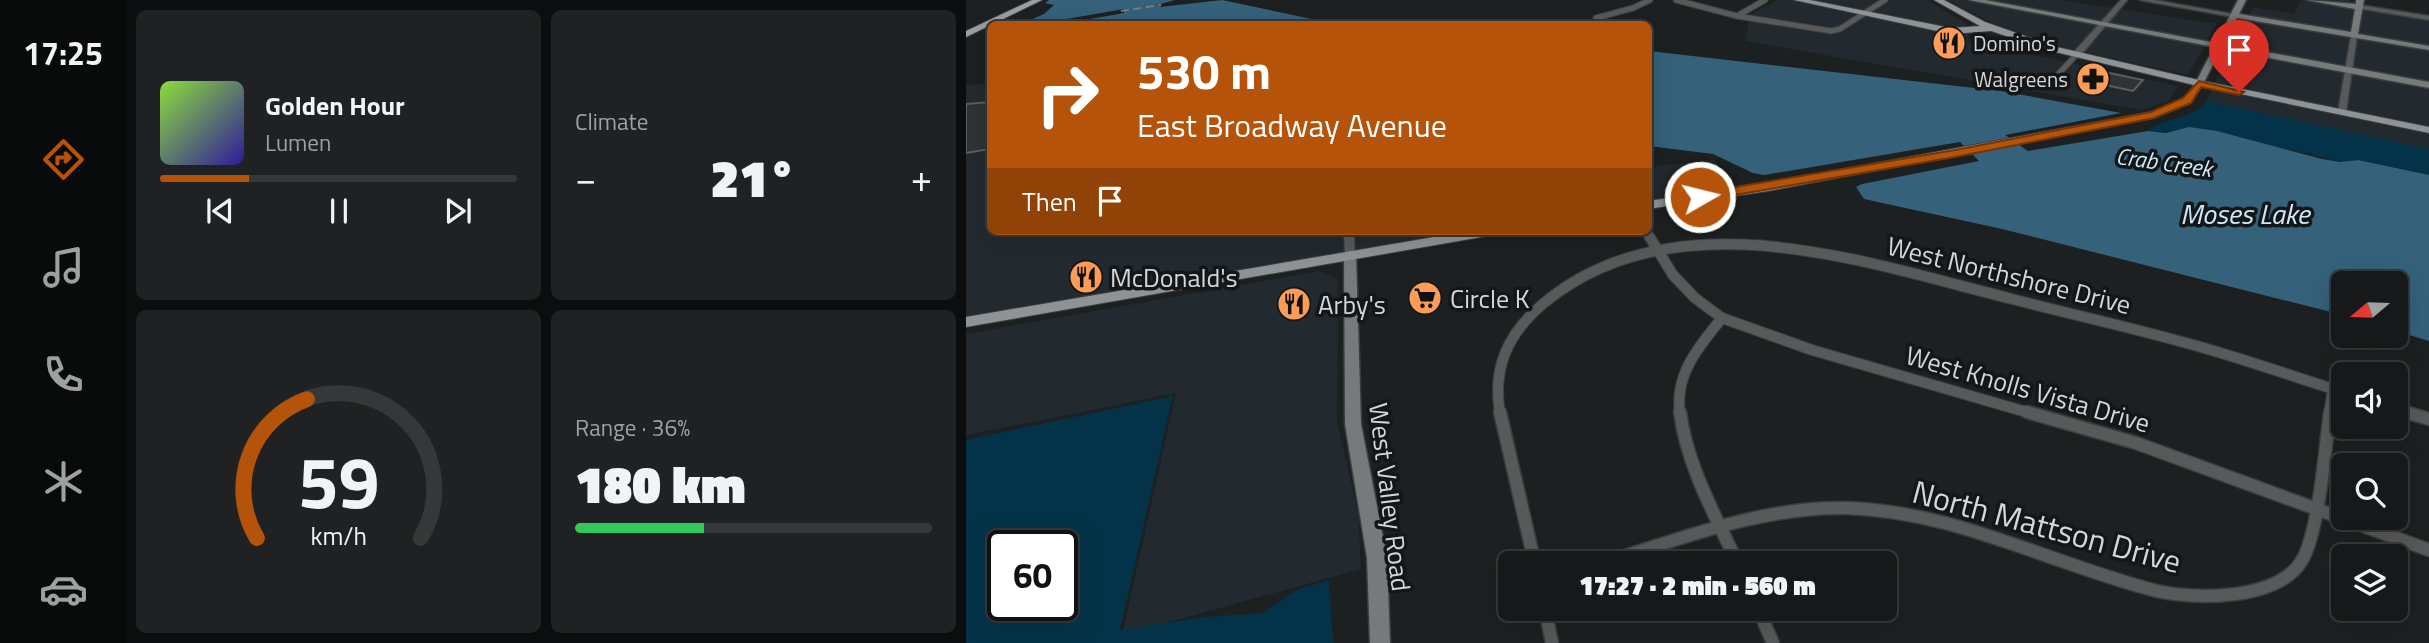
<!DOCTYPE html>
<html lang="en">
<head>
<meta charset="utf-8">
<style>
  :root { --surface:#161819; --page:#1f2122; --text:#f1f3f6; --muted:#9ea0a2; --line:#353738; --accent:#b45309 }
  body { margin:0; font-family:"Titillium Web",sans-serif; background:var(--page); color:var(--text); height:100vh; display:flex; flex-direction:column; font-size:26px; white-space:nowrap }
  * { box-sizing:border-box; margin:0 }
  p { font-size:23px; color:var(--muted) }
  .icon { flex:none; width:38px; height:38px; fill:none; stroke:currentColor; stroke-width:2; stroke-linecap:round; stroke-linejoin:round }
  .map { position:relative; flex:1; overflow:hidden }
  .sheet { display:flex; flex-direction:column; gap:10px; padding:10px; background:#0c0d0e; width:840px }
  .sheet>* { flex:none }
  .hud { position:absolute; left:21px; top:21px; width:665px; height:214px; border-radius:10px; box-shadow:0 7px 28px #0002,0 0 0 2px var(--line); background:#b45309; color:#fff; overflow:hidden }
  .needle { width:46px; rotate:251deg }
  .tools { position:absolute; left:1365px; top:271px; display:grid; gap:14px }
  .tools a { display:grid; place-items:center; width:77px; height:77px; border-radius:10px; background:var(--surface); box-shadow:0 7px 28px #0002,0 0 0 2px var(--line); font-size:35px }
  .speed { position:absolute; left:21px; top:530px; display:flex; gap:14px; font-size:35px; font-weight:700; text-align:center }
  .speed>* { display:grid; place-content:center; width:91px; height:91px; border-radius:50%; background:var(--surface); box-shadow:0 7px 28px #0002,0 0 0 2px var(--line); line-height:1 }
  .speed .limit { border:4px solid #111; border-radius:10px; background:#fff; color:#111 }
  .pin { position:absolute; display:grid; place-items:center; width:60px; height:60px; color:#fff; margin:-72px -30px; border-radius:50% 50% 50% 0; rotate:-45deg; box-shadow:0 0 7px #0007 }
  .pin .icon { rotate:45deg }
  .me { position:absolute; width:77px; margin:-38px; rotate:82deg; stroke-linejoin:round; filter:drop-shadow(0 0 5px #0008) }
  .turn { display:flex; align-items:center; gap:24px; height:147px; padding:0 35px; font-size:32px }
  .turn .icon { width:91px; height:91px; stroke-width:2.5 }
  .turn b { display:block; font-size:49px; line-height:60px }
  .then { display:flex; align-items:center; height:66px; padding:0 35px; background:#0003; gap:14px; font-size:26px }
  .big { font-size:52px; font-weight:800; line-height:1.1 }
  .sheet .widget { flex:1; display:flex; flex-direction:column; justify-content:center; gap:10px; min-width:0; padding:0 24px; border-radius:10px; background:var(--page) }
  .sheet .dial { align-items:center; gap:0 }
  .dial svg { height:182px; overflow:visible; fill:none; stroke:var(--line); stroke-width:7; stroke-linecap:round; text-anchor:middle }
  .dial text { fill:var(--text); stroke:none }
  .song { display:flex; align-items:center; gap:21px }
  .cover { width:84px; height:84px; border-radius:10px; background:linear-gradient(135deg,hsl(90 70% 55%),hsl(250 70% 35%)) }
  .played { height:7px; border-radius:4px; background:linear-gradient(90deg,var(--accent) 25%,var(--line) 25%) }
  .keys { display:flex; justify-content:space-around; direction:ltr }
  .heat { display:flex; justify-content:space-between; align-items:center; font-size:38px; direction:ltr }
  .charge { height:10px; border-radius:5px; background:linear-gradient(90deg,#34c759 36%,var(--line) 0) }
  .sheet .tiles { flex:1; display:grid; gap:10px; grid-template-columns:repeat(2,1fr) }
  .trip { position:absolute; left:532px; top:551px; width:399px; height:70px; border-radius:10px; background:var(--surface); box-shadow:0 7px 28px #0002,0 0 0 2px var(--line); font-weight:800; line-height:70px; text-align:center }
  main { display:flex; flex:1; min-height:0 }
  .dock { display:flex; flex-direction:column; width:126px; justify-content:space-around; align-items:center; background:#090a0a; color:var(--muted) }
  .dock .icon { width:49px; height:49px }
  .dock .selected { color:var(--accent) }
  .dock b { font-size:32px; color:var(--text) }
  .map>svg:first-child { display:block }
</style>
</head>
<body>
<main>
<nav class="dock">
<b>17:25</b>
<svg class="icon selected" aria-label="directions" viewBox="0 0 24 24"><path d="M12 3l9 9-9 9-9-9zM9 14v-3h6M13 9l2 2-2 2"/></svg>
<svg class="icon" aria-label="music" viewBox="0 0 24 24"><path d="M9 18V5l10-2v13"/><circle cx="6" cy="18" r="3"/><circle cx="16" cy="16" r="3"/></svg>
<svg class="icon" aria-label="phone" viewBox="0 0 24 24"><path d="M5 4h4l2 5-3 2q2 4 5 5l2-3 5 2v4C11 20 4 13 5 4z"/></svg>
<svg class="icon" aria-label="climate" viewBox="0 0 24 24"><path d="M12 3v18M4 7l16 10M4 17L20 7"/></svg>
<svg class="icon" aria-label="car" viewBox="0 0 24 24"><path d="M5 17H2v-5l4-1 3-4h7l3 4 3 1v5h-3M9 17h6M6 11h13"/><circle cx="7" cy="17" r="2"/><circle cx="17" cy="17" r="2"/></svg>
</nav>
<section class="sheet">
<div class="tiles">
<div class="widget">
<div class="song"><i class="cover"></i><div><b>Golden Hour</b><p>Lumen</p></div></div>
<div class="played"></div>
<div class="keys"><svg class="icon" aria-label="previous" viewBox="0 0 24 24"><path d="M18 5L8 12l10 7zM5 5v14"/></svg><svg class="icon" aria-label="pause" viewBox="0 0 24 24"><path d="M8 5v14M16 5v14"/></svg><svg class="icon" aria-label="next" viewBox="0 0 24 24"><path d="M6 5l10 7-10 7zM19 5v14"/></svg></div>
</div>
<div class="widget"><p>Climate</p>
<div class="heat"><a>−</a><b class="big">21°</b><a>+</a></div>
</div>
<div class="widget dial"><svg viewBox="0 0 100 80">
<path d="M14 69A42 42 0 1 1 86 69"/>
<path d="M14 69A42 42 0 0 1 36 8" stroke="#b45309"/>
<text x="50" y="56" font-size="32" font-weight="700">59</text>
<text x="50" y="72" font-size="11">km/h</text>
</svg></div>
<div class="widget"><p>Range · 36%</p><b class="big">180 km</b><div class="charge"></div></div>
</div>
</section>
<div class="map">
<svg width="1463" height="643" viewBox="0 0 1463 643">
  <rect width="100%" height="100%" fill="#1d2021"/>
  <g fill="#222a2f">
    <polygon points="812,0 961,0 1001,24 1002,41 1212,86 1202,101 1175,110 779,41 785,14"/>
    <polygon points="982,0 1094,0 1251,24 1222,75 1101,48 1063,36 1029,24"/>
    <polygon points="1335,0 1384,0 1382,8 1463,21 1463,150 1240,101 1287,7 1328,14"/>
    <polygon points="24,84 24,231 533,231 0,322 0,85"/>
    <polygon points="748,159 772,191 683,206 683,167"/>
    <polygon points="353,271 372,279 371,423 392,513 395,569 156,635 210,393 0,435 0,334"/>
  </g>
  <g fill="#043349" fill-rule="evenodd">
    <path d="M1240,101L1463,149V175L1392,160L1374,162L1341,153L1207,131H1182C1200,116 1225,121 1240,101Z"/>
    <path d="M207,396L154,630L239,617L297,613L330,590L363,580L367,643H0V440ZM37,546H96V606H37Z"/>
  </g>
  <g fill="#35617a">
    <polygon points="83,0 209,0 191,5 194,7 256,0 365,23 404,24 96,24 158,13 158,9 72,24 55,24 78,14 88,5 79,3"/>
    <polygon points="683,51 1035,91 1155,113 1039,135 1062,151 1182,131 1200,133 1223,127 1251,131 1356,159 1374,162 1392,160 1463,175 1463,341 1430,331 1430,284 1377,284 1377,315 1036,229 898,199 890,187 896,184 1013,161 994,142 798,175 787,173 747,154 683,146"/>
  </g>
  <g fill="#303335" stroke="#5b5e60" stroke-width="2">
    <polygon points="1129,70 1177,80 1167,91 1121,81"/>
    <polygon points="24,102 24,149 0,153 0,104"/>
  </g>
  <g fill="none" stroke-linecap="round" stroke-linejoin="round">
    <defs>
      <g id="minor-far3">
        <polyline points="710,0 771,16 865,31 874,29 919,0"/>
        <polyline points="771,16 799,0"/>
        <polyline points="630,18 667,8 684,0"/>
        <polyline points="1086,81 1111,54"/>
      </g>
      <g id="minor-far2">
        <polyline points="383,231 383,238"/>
        <polyline points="680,231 684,238"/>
      </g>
      <g id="minor-far1">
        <polyline points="383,236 384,255"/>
        <polyline points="683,236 707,275 729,298 756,318 846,350 1067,414"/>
        <polyline points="1430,409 1445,414"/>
        <path d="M534,414C526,367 542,333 578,303C709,194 901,263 1046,299C1104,314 1163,327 1220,343C1273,357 1325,376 1377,392"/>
        <path d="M714,414C708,375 733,346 756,318"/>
        <polyline points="1363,414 1367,389"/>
      </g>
      <g id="minor">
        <polyline points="534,412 569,564"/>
        <path d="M714,412C721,466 749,515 772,564"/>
        <polyline points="1061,412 1170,443 1463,550"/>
        <polyline points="1439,412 1463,419"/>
        <path d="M633,564C712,540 796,506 880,508C913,509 948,515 979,523C1051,542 1120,573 1191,591C1231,600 1310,600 1335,562C1353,534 1359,448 1364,412"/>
        <polyline points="579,609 586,643"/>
        <polyline points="792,609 807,643"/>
      </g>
      <g id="tertiary">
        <polygon points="1155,0 1161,0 1114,56 1108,56 1108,52"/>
        <polygon points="1174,0 1188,0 1271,15 1268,17"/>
        <polygon points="1393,5 1463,16 1463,20 1391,8"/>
        <polygon points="1388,34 1391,36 1380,112 1376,114 1372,112 1385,36"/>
      </g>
      <g id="secondary">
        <polygon points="1003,0 1019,0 1250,43 1272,0 1280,0 1273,14 1385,32 1389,9 1341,0 1390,4 1390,0 1398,0 1392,34 1463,46 1463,50 1271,18 1257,44 1463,82 1463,88 1255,49 1237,84 1233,87 1229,84 1248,47"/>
        <polygon points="384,251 390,255 395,424 421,558 424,643 404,643 401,558 379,424 378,255"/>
      </g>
      <g id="primary">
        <polygon points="828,0 844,0 985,28 1014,26 968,0 978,0 1019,22 1091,47 1237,81 1463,127 1463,133 1236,86 1225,103 1188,118 802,191 682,209 682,201 802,183 1185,112 1217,99 1228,85 1085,51 1025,31 985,34"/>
        <polygon points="503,231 534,231 527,235 0,327 0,317"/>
      </g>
      <polygon id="trunk" points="66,0 76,0 0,37 0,31"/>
    </defs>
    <use href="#minor-far3" stroke="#3a3d3e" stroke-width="7"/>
    <use href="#minor-far2" stroke="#3a3d3e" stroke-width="9"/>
    <use href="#minor-far1" stroke="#3a3d3e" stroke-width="12"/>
    <use href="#minor" stroke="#3a3d3e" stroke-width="15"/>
    <use href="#tertiary" stroke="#3a3d3e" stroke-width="3"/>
    <use href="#secondary" stroke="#3a3d3e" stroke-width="3"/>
    <use href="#primary" stroke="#3a3d3e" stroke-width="2"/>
    <use href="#trunk" stroke="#3a3d3e" stroke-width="2"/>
    <use href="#minor-far3" stroke="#58595a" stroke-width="5"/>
    <use href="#minor-far2" stroke="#58595a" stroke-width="7"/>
    <use href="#minor-far1" stroke="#58595a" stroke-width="10"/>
    <use href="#minor" stroke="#58595a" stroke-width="12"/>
    <use href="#tertiary" fill="#58595a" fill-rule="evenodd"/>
    <use href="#secondary" fill="#777a7b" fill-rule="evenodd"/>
    <use href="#primary" fill="#909395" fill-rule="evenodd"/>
    <use href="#trunk" fill="#9c9ea1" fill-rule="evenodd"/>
    <polyline stroke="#787a7c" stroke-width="2" stroke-dasharray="8 4.5" stroke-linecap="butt" points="155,11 195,5"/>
  </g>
  <polygon fill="#b45309" stroke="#753606" stroke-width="2" points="1233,81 1278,92 1273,95 1235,87 1225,103 1188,118 989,157 734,201 728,197 734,193 989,150 1185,112 1217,98"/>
  <defs>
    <symbol id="restaurant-disc" viewBox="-11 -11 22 22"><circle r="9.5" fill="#fd9c56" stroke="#141618"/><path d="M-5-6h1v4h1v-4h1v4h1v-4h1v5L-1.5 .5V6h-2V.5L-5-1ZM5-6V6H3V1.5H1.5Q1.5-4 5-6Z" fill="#111"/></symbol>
    <symbol id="pharmacy-disc" viewBox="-11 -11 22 22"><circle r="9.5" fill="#fd9c56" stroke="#141618"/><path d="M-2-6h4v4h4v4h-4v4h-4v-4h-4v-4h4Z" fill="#111"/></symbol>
    <symbol id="supermarket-disc" viewBox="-11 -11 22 22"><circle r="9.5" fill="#fd9c56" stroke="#141618"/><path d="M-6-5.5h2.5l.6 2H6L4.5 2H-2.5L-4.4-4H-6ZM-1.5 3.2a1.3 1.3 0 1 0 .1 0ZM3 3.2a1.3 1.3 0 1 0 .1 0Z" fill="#111"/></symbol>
  </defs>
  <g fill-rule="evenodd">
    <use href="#restaurant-disc" x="964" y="24" width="38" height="38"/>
    <use href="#pharmacy-disc" x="1108" y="60" width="38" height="38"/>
    <use href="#restaurant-disc" x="101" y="258" width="38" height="38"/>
    <use href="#supermarket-disc" x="440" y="279" width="38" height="38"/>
    <use href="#restaurant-disc" x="309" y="285" width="38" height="38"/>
  </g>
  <g text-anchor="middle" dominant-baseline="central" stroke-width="7" stroke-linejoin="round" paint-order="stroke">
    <g font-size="21" fill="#d4d6d8" stroke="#141618" text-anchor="start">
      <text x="1007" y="43">Domino's</text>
      <text x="1102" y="79" text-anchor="end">Walgreens</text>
    </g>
    <g font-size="23" font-style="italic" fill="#cee9fa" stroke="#141618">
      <text transform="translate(1198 162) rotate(8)">Crab Creek</text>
    </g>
    <g font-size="26" fill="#d4d6d8" stroke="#141618">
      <text transform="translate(1043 275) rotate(14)">West Northshore Drive</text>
      <text transform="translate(1062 389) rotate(16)">West Knolls Vista Drive</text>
      <text transform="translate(424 497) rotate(83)">West Valley Road</text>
    </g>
    <g font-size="26" fill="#d4d6d8" stroke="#141618" text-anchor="start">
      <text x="144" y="277">McDonald's</text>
      <text x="484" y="298">Circle K</text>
      <text x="352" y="304">Arby's</text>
    </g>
    <g font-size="28" font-style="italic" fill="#cee9fa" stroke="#141618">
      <text x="1279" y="213">Moses Lake</text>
    </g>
    <g font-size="32" fill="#d4d6d8" stroke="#141618">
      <text transform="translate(1081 526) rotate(15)">North Mattson Drive</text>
    </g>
  </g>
</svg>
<div class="tools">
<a><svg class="needle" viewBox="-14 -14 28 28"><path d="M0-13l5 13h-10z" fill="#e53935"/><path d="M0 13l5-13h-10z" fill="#9ea0a2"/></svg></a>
<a><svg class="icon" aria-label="sound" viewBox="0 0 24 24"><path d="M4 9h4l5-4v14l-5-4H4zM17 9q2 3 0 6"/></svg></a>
<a><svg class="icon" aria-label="search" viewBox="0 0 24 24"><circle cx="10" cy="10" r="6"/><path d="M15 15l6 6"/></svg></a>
<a><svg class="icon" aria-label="layers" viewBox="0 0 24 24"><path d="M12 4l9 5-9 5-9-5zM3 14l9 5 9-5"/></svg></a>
</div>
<div class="speed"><div class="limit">60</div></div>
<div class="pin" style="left:1273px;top:92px;background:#d93025"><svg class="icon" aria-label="arrive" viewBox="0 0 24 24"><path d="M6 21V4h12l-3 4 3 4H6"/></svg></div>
<svg class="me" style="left:734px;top:197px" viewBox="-20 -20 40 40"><circle r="17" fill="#b45309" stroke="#fff" stroke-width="3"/><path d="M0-11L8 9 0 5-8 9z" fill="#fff"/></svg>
<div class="trip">17:27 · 2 min · 560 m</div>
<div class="hud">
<div class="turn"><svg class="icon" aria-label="right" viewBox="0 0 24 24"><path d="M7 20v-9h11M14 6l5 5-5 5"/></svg><div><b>530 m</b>East Broadway Avenue</div></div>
<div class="then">Then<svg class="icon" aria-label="arrive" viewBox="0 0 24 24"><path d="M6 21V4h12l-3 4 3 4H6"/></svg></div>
</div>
</div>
</main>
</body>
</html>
